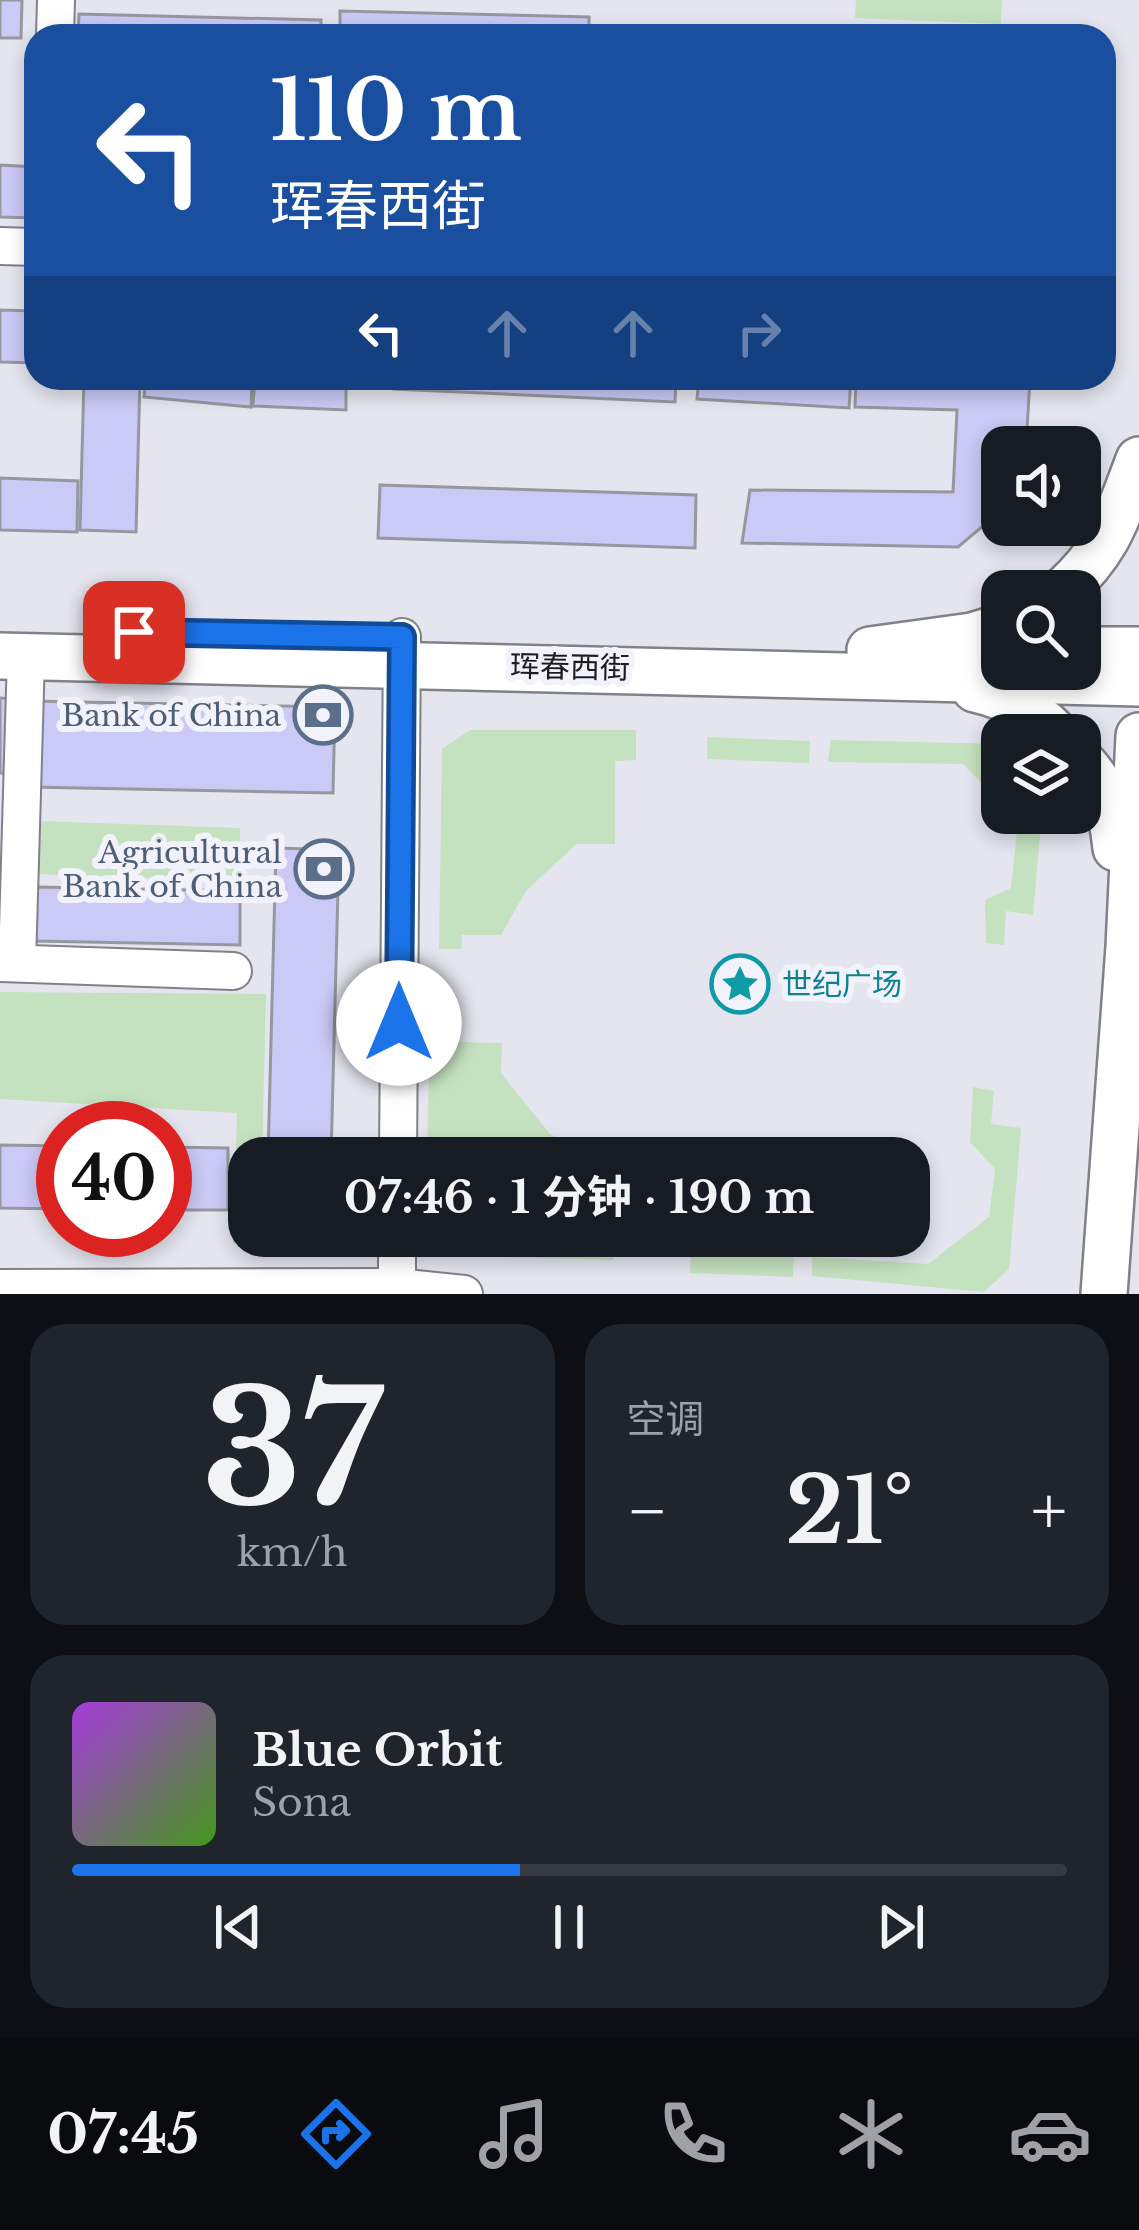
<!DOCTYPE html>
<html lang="zh">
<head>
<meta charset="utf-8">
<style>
  :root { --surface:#171b24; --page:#20242c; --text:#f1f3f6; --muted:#9ea1a6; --line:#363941; --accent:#1a73e8 }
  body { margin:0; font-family:"Libre Baskerville","Noto Sans SC",serif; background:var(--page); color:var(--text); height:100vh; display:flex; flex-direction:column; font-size:45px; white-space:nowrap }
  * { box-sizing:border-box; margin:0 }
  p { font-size:39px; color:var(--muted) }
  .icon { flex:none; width:66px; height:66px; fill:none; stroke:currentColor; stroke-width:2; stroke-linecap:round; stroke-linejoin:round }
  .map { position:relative; height:1294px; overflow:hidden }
  .details { display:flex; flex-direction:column; gap:30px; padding:30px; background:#0d0f14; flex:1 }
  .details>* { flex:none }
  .hud { position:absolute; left:24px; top:24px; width:1092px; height:366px; border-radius:36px; box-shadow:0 6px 18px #0003; background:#1a4fa0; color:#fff; overflow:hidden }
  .tools { position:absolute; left:981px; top:426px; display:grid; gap:24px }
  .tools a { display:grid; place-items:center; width:120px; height:120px; border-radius:24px; background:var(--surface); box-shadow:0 6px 18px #0003; font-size:60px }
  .speed { position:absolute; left:36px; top:1101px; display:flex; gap:24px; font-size:60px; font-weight:700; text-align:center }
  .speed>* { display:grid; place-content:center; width:156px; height:156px; border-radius:50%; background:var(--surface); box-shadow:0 6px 18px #0003; line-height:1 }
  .speed .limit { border:18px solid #d22; background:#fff; color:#111 }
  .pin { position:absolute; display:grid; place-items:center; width:102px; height:102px; color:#fff; margin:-51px; border-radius:24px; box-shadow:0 6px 18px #0006 }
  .me { position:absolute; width:132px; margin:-66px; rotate:0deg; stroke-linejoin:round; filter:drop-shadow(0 0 9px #0008) }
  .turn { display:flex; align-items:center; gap:42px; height:252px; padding:0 48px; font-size:54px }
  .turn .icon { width:156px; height:156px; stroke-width:2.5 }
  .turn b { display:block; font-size:84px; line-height:102px }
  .lanes { display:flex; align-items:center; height:114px; padding:0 48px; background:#0003; justify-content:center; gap:60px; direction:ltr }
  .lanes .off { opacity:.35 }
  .big { font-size:90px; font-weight:700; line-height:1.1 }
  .details .tile { flex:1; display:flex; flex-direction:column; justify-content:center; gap:18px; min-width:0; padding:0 42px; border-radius:36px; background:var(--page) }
  .details .dial { align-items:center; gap:0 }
  .dial b { font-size:156px; line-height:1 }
  .song { display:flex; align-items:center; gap:36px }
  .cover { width:144px; height:144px; border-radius:18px; background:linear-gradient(135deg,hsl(280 70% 55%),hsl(100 70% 35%)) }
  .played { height:12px; border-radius:6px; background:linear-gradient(90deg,var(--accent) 45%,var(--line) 45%) }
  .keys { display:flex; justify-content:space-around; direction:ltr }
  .heat { display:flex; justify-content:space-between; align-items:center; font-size:66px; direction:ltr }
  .details .tiles { flex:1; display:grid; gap:30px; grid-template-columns:1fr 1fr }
  .tile:last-child { grid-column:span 2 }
  .trip { position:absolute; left:228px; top:1137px; width:702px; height:120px; border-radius:36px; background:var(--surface); box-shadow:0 6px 18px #0003; font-weight:700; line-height:120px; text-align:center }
  .tabs { display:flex; height:192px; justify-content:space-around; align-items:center; background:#090b0e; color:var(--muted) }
  .tabs .icon { width:84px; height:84px }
  .tabs .current { color:var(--accent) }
  .tabs b { font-size:54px; color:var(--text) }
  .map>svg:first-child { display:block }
</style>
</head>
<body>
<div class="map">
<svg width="1139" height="1294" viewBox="0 0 1139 1294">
  <rect width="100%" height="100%" fill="#e4e5ee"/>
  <g fill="#c5e2c0">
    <polygon points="856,0 1002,0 1001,24 855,18"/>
    <polygon points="470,730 636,730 636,760 615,761 615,844 576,844 526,891 501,935 462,935 461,949 439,949 442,749"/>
    <polygon points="707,737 810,741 809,763 707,759"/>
    <polygon points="831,740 1002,744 1002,804 963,764 828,762"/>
    <polygon points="1011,813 1042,813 1033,915 1006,911 1004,945 986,943 985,900 1011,888 1018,821"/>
    <polygon points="40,821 240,828 239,882 38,874"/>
    <polygon points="0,992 266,994 262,1158 249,1158 249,1236 260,1236 260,1245 233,1243 237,1113 0,1099"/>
    <polygon points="430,1018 457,1019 457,1042 502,1043 501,1073 550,1134 594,1158 427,1158"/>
    <polygon points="973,1087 994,1091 991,1124 1021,1128 1009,1269 984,1292 812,1276 812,1257 928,1264 989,1217 995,1169 970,1142"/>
    <polygon points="425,1236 592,1236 615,1239 614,1260 424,1255"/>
    <polygon points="691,1251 794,1255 793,1277 690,1273"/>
  </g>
  <g fill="#cbc9f5" stroke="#97979f" stroke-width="3">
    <polygon points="0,0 22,0 21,38 0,38"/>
    <polygon points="340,11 589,17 589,36 340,36"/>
    <polygon points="79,14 321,20 321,36 78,36"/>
    <polygon points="0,165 36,167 36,218 0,217"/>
    <polygon points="0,310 36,311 36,363 0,362"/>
    <polygon points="84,378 140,378 136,532 80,530"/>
    <polygon points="146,378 252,378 251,407 144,397"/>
    <polygon points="255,378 311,381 312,378 346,378 346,410 253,406"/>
    <polygon points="395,378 676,378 675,402 394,389"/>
    <polygon points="699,378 851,378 849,408 697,399"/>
    <polygon points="856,378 1030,378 1026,447 1002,447 1002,510 958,547 742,543 750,490 953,492 957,410 855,407"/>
    <polygon points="0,478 78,481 77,532 0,530"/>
    <polygon points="380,485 696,495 695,548 378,538"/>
    <polygon points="0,698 12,699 10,773 0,773"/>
    <polygon points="31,701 335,707 333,793 29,787"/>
    <polygon points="276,848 339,850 331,1158 268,1158"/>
    <polygon points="37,887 240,891 240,945 36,941"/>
    <polygon points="0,1145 63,1146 63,1209 0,1208"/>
    <polygon points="165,1147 228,1148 228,1210 165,1210"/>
    <polygon points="266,1236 329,1236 328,1249 265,1247"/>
  </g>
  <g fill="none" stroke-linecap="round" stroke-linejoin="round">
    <defs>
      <g id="minor">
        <polyline points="55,36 56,0"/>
        <polyline points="0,246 36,247"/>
        <polyline points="0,963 233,971"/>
        <polyline points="17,963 26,656"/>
        <polyline points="398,1158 402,637"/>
        <polyline points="0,1288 397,1287 464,1294"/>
        <polyline points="397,1294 397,1236"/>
      </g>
      <g id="major">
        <path d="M1063,591C1110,548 1117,517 1139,460"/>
        <polyline points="870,650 972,636 1002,627"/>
        <polyline points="1080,650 1139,650"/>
        <polyline points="0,656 1139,683"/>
        <path d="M975,689C1008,696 1034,711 1057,735"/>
        <path d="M1080,760C1106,787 1112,811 1116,848"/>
        <polyline points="1104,1294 1129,947 1139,736"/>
      </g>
    </defs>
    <use href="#minor" stroke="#808189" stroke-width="40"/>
    <use href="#major" stroke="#808189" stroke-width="50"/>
    <use href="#minor" stroke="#fff" stroke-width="36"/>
    <use href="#major" stroke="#fff" stroke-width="45"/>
  </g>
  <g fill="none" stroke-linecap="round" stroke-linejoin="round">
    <defs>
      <polyline id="route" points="134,632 402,637 399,1023"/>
    </defs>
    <use href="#route" stroke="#114b97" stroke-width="30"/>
    <use href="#route" stroke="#1a73e8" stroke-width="21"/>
  </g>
  <defs>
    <symbol id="bank-ring" viewBox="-11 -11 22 22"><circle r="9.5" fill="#f1f2fc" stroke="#5c6f8a" stroke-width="1.5"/><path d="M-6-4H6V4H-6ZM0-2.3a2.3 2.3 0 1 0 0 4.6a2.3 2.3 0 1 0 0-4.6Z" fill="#5c6f8a"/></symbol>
    <symbol id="sight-ring" viewBox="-11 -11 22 22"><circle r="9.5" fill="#f1f2fc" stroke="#0f9aa8" stroke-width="1.5"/><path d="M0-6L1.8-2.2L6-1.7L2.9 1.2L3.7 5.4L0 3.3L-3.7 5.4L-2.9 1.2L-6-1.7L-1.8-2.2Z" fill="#0f9aa8"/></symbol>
  </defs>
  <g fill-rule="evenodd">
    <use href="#bank-ring" x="290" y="682" width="66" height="66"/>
    <use href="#bank-ring" x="291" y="836" width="66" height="66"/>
    <use href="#sight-ring" x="707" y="951" width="66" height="66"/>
  </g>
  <g text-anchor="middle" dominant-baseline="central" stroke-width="12" stroke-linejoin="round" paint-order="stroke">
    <g font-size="30" fill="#1d1d21" stroke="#f1f2fc">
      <text transform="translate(570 667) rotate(1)">珲春西街</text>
    </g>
    <g font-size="30" fill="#4e5e75" stroke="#f1f2fc" text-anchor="end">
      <text x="281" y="715">Bank of China</text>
      <text x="282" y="852">Agricultural<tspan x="282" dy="34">Bank of China</tspan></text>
    </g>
    <g font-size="30" fill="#0d838f" stroke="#f1f2fc" text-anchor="start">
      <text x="782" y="984">世纪广场</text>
    </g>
  </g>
</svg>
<div class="tools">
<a><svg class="icon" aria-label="sound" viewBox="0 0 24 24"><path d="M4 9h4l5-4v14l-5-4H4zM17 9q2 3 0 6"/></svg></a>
<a><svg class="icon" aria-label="search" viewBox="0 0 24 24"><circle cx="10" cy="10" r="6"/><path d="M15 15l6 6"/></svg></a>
<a><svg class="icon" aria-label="layers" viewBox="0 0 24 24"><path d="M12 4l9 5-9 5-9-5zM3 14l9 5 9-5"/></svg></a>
</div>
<div class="speed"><div class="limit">40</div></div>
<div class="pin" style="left:134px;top:632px;background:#d93025"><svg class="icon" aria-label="arrive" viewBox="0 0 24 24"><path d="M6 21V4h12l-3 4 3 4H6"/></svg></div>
<svg class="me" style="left:399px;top:1023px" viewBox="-20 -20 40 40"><circle r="19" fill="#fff"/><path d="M0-13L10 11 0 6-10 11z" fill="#1a73e8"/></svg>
<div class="trip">07:46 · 1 分钟 · 190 m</div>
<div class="hud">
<div class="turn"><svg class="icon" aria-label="left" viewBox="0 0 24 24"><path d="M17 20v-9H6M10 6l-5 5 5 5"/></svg><div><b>110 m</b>珲春西街</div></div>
<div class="lanes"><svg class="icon" aria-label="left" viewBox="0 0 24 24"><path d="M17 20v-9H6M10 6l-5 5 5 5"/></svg><svg class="icon off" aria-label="ahead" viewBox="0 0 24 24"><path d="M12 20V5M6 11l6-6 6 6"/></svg><svg class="icon off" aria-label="ahead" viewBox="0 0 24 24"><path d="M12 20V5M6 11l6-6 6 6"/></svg><svg class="icon off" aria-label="right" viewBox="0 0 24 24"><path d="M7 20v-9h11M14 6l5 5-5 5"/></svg></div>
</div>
</div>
<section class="details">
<div class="tiles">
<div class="tile dial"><b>37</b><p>km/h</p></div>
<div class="tile"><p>空调</p>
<div class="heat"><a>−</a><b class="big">21°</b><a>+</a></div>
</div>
<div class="tile">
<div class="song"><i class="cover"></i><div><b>Blue Orbit</b><p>Sona</p></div></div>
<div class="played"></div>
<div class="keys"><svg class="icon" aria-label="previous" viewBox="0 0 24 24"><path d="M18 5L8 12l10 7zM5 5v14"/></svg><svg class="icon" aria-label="pause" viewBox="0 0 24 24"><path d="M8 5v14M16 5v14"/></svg><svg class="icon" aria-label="next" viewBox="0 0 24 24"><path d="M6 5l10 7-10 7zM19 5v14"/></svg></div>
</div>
</div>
</section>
<nav class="tabs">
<b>07:45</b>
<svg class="icon current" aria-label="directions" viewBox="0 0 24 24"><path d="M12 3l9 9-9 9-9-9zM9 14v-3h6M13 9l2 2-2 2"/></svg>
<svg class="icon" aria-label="music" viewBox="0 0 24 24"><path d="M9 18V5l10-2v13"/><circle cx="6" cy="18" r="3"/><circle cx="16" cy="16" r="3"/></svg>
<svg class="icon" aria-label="phone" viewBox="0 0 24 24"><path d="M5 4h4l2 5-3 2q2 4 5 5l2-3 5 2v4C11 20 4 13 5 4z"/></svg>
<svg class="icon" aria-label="climate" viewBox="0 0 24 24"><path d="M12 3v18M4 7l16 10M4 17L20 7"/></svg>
<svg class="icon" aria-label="car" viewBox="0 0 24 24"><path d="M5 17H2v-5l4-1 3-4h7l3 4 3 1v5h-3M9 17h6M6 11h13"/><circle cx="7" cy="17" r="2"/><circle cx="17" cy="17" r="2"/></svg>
</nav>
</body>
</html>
